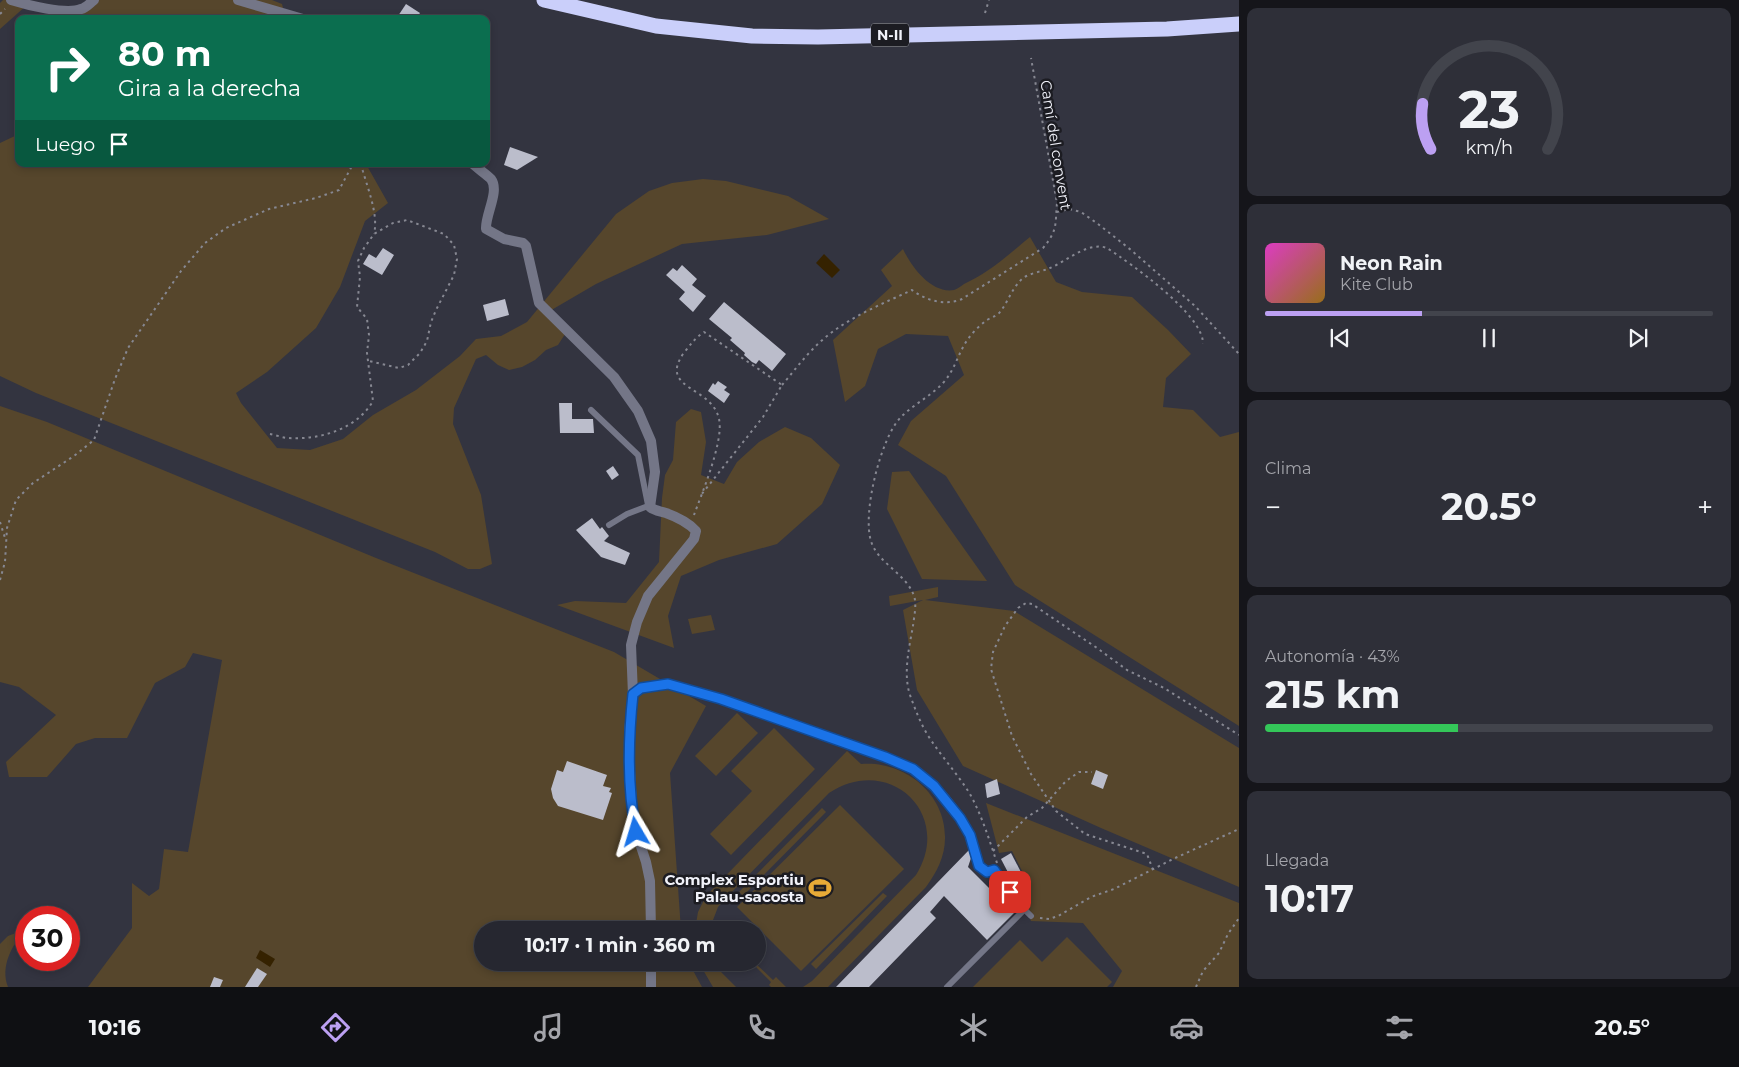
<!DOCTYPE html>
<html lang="es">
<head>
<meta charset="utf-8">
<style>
  :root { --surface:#262730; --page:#2e2f38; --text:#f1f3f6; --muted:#a4a5ab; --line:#42444c; --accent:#bca0f2 }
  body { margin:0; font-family:Montserrat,sans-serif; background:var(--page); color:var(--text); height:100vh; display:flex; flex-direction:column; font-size:19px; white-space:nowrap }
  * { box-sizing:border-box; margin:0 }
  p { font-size:16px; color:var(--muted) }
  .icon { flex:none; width:28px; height:28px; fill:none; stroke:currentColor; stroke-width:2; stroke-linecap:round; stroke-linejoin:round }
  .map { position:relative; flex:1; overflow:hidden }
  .panel { display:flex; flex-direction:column; gap:8px; padding:8px; background:#15151a; width:500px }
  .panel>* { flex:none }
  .hud { position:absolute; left:15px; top:15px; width:475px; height:152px; border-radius:10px; box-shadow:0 2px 8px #0003,0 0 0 1px var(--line); background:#0b6e4f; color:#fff; overflow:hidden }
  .speed { position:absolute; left:15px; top:906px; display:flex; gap:10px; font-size:25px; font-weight:700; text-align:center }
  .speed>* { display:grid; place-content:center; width:65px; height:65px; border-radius:50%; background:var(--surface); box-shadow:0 2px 8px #0003,0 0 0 1px var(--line); line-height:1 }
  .speed .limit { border:8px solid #d22; background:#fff; color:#111 }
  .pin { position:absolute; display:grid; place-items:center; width:42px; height:42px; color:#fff; margin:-21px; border-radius:10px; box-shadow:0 2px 8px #0006 }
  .me { position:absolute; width:55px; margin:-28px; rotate:353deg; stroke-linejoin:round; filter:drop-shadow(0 0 4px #0008) }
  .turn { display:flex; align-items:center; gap:18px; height:105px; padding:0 20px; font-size:22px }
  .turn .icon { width:65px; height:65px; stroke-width:2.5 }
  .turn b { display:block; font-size:35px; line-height:42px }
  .then { display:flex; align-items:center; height:48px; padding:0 20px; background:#0003; gap:10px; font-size:19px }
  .big { font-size:38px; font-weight:700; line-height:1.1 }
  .panel .widget { flex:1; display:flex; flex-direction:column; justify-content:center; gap:8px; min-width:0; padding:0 18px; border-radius:10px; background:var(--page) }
  .panel .dial { align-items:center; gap:0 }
  .dial svg { height:130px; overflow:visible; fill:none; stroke:var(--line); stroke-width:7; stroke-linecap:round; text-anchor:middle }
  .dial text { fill:var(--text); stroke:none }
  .song { display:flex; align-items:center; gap:15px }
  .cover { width:60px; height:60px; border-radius:8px; background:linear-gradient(135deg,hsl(310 70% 55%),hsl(40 70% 35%)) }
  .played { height:5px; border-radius:2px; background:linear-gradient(90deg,var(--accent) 35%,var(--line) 35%) }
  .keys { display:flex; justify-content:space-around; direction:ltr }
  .heat { display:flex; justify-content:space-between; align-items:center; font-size:28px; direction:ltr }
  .charge { height:8px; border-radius:4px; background:linear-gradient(90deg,#34c759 43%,var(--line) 0) }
  .trip { position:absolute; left:474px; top:921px; width:292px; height:50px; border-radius:25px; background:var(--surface); box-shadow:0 2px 8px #0003,0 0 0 1px var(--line); font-weight:700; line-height:50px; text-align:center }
  .dock { display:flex; height:80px; justify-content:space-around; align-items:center; background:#0f1013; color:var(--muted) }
  .dock .icon { width:35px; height:35px }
  .dock .current { color:var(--accent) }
  .dock b { font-size:22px; color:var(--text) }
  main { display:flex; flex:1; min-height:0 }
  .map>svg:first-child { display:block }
</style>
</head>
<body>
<main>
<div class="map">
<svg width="1239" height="987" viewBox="0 0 1239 987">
  <rect width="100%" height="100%" fill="#333440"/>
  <g fill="#56462c">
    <polygon points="3,0 11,0 27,5 0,29 0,3"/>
    <polygon points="94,0 272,0 282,4 284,12 303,19 67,19 65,11"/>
    <polygon points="19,134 19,164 366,164 388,203 365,221 340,287 316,328 267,372 236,393 241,403 277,448 310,450 343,439 373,415 416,390 460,356 476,339 501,336 527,322 616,214 649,191 672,183 703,179 726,181 788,196 829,219 767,235 682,244 596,284 548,312 567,331 558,345 546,350 535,360 522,367 509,370 498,365 486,355 476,359 454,408 453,424 481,495 492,564 480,569 468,569 435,552 36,393 0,376 0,143"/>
    <path d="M1030,237L1056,282L1082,292L1132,297L1168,330L1191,354L1166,378L1163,407L1193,410L1220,437L1239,432V726L1015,585L946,476L898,445L911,421L964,375L948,336L906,334L878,349L865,386L845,402L833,340L892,286L881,270L903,249C911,266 931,294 954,290C957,289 961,286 964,284C990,272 1008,255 1030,237Z"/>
    <polygon points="0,406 47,422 376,558 614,652 706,706 670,773 681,930 482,930 482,962 689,963 702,987 88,987 132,928 132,883 149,896 159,889 164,849 188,852 222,660 193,653 185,667 155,683 127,738 95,738 76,744 47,777 9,777 6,762 56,715 19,687 0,682"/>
    <polygon points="691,409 701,412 706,442 701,475 724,484 737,462 759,442 785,427 811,438 840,465 822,504 777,544 719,560 681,576 668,616 674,648 557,605 575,601 626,603 659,562 662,498 665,475 673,460 676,422"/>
    <polygon points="909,471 987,581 922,579 887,509 892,472"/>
    <polygon points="938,587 938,597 925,600 1014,611 1239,748 1239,887 1101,828 963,766 917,690 903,610 923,600 890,606 889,596"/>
    <polygon points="711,615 715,630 692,634 688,619"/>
    <polygon points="737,713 758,733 716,776 695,756"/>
    <polygon points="774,728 815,769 731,855 710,834 752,791 731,771"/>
    <path d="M847,751L861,764C903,760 946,793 945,838C945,856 937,872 926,887L828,987H803L812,981L916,875C954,814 889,753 829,793L726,898L718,907L713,920L722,930H719L712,923L711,930H695L698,912L706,896Z"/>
    <polygon points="986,803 1239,903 1239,987 1113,987 1122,971 1083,923 1031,921 1021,898 1027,881 1012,851 999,853"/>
    <polygon points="840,805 904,869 801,971 737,907"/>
    <polygon points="822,808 826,812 743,896 739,892"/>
    <polygon points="883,893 887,896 816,969 811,964"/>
    <path d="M26,929C12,945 0,966 8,987H0V944L8,936Z"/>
    <polygon points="1067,937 1112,982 1107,987 973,987 1020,940 1042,962"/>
    <polygon points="699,963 716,963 720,971 736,987 713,987"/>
    <polygon points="752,963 755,963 773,980 776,977 786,987 771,987 769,985 771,982"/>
  </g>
  <g fill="#352200">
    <polygon points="824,254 840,270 832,278 816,263"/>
    <polygon points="260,950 275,959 270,967 256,958"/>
  </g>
  <g fill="#bbbdcb">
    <polygon points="406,4 420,13 416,19 396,19"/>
    <polygon points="510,147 538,157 517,170 504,165"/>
    <polygon points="383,248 394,255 382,275 363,264 369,254 376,258"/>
    <polygon points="682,265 697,279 692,285 706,296 693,312 679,299 685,292 666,275 673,268 677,271"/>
    <polygon points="505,299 509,315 487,321 483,305"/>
    <polygon points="724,302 786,354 772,371 759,360 756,364 752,362 744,355 745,353 730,340 732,338 709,319"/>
    <polygon points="718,381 727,387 724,390 730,394 724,403 708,391 713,383 715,385"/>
    <polygon points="559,403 572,403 572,419 593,419 594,433 560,433"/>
    <polygon points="613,466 619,475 612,480 606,471"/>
    <polygon points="592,518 600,529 602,527 609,536 604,541 630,553 625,565 601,557 576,530"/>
    <polygon points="567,761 607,775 603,786 611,788 609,792 612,793 603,820 558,806 553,798 551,789 557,770 563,772"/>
    <polygon points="1096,770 1108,775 1103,789 1091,784"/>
    <polygon points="997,779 1000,794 987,798 985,784"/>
    <polygon points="969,850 971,858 968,867 1014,913 987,940 944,896 930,912 936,918 869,987 836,987"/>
    <polygon points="1011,853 1024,878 1014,884 1001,859"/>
    <polygon points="257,968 267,974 258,987 245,987"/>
    <polygon points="214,977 223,980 220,987 210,987"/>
  </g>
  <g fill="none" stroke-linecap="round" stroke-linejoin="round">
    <g stroke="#878892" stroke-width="2" stroke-dasharray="2.5 4" stroke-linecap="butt">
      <polyline points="985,13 989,0"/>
      <polyline points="0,14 5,9"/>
      <path d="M361,164C366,185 379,213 374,234"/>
      <polyline points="1057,212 1069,209 1081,212 1098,224 1131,250 1195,306 1239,354"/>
      <path d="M782,385C794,371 805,356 818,344C844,319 880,305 912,290C927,301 945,306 962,299L1043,248C1058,230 1055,225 1057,203L1031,58"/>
      <path d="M270,434C276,435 283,438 289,438C320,440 357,429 373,401L367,353L369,335L367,319L357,307L360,277L358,261L364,248L374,234L393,223L407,220L444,234L454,245L457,259L454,275L436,310L431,322L427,341L420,353L408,365L399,368L369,361"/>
      <path d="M694,515C702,493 724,441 719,419C712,386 659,390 683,354C690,345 695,338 704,332L782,385L763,417L701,495"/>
      <polyline points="0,522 5,538"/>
      <polyline points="0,580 5,562 7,528 16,500 33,483 74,456 94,440 115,379 128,348 181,271 205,243 226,228 269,209 316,198 339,190 353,164"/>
      <polyline points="993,851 1027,817 1042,808 1066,781 1079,772 1092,772"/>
      <path d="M997,863C989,839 982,816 970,794C957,773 940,755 927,734C920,722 915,709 910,695C903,674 909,648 913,626C914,617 917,604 914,596C906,573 878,564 871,541C862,513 881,437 901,417C914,404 931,396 943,383C955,370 958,353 968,339C973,332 980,325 987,320C992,317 997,316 1000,312C1008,302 1012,288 1022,279C1029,273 1041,272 1050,268C1067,261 1088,241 1107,248C1130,263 1204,315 1203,344"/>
      <polyline points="1153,870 1147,854 1085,834 1056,811 1031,774 1012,736 991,669 993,652 1005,626 1018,608 1026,603 1032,604 1097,648 1127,670 1164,688 1239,735"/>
      <polyline points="1040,918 1049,919 1058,916 1091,897 1114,889 1173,859 1239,829"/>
      <polyline points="1196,987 1203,971 1219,953 1228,934 1239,918"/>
    </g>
    <g stroke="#747687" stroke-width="6">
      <polyline points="591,410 638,455 648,505"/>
      <polyline points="609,525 627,514 648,506"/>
      <path d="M633,695L641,688L668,684L704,693L885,757C895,761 904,764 913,769C937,782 960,810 970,835C976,850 973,862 987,872L994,870L1018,903L1031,916"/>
      <polyline points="947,987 1025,909"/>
    </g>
    <g stroke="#747687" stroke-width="10">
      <path d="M11,0C27,5 66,15 81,9C86,8 90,3 94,0"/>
      <polyline points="238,0 303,19"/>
      <path d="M473,164C478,169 486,174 491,179C500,191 485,215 486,229L504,239L523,243L526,246L539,303L614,377L638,411L651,441L655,472L650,507C655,511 660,511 666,513C677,517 688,522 696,531L694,539L690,544L648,596L637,622L631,645L633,695L629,732V755L633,822L646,862L650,881L651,930"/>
      <polyline points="651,987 651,962"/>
    </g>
    <polyline stroke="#cacffa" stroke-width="15" points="544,0 656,26 752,36 818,37 1167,29 1239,24"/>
  </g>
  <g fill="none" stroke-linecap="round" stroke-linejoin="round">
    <defs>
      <path id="route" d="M636,832C627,787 628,740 633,694L641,688L668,684L721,699L885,757L913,769L934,786L960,818L970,835L979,866L987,872L994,870L1010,892"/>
    </defs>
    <use href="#route" stroke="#114b97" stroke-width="12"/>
    <use href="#route" stroke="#1a73e8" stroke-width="9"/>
  </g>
  <defs>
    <symbol id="stadium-bare" viewBox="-9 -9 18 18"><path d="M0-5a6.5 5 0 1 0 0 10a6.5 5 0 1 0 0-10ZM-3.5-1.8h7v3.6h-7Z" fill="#e8ab37" stroke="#1c1c22" stroke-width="2.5" paint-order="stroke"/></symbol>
  </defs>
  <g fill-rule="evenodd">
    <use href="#stadium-bare" x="804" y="872" width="32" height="32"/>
  </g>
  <g text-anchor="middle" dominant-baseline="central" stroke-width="5" stroke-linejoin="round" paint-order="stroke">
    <rect fill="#1c1c22" stroke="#b1b2b9" stroke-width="1" x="871" y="23.5" width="38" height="23" rx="4"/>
    <g font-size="14" font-weight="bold" fill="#f1f2fa">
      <text x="890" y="35">N-II</text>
    </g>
    <g font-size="15" fill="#f1f2fa" stroke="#1c1c22">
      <text transform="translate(1056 145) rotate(81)">Camí del convent</text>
    </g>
    <g font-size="15" font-weight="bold" fill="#f1f2fa" stroke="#1c1c22" text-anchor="end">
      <text x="804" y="879">Complex Esportiu<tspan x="804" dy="17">Palau-sacosta</tspan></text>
    </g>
  </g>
</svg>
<div class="speed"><div class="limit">30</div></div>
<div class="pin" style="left:1010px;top:892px;background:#d93025"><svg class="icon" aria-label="arrive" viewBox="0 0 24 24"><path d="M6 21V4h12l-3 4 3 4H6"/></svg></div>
<svg class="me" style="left:636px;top:832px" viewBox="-20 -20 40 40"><path d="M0-17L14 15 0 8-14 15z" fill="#1a73e8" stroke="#fff" stroke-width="4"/></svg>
<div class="trip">10:17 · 1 min · 360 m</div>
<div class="hud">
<div class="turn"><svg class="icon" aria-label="right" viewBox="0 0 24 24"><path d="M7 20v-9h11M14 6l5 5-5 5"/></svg><div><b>80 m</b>Gira a la derecha</div></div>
<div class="then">Luego<svg class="icon" aria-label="arrive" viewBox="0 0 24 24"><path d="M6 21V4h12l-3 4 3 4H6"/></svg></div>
</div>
</div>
<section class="panel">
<div class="widget dial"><svg viewBox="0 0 100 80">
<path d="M14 69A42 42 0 1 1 86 69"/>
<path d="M14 69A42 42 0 0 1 9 41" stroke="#bca0f2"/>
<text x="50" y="56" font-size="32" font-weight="700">23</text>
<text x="50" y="72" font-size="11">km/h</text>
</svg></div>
<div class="widget">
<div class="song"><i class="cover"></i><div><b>Neon Rain</b><p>Kite Club</p></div></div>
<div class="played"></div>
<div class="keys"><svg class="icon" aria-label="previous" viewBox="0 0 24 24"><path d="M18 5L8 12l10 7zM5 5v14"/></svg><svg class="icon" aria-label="pause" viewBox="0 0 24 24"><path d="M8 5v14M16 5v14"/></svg><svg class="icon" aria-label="next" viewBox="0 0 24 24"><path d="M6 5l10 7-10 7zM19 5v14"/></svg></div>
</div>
<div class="widget"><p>Clima</p>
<div class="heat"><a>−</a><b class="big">20.5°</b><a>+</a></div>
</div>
<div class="widget"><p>Autonomía · 43%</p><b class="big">215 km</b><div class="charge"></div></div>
<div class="widget"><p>Llegada</p><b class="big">10:17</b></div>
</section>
</main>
<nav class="dock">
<b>10:16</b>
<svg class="icon current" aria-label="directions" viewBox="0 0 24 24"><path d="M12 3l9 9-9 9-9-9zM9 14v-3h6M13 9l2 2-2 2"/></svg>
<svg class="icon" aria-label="music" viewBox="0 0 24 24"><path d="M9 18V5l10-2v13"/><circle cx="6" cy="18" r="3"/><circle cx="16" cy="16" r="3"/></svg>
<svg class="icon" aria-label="phone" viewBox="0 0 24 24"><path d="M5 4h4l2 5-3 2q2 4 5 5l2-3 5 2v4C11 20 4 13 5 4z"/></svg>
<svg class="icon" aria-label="climate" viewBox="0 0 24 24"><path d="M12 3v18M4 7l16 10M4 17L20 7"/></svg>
<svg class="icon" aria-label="car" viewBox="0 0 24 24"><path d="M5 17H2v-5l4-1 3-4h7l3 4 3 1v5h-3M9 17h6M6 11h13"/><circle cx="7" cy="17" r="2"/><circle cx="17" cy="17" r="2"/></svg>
<svg class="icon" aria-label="filters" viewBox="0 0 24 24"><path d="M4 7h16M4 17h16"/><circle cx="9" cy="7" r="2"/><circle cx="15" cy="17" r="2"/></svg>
<b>20.5°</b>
</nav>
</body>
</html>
